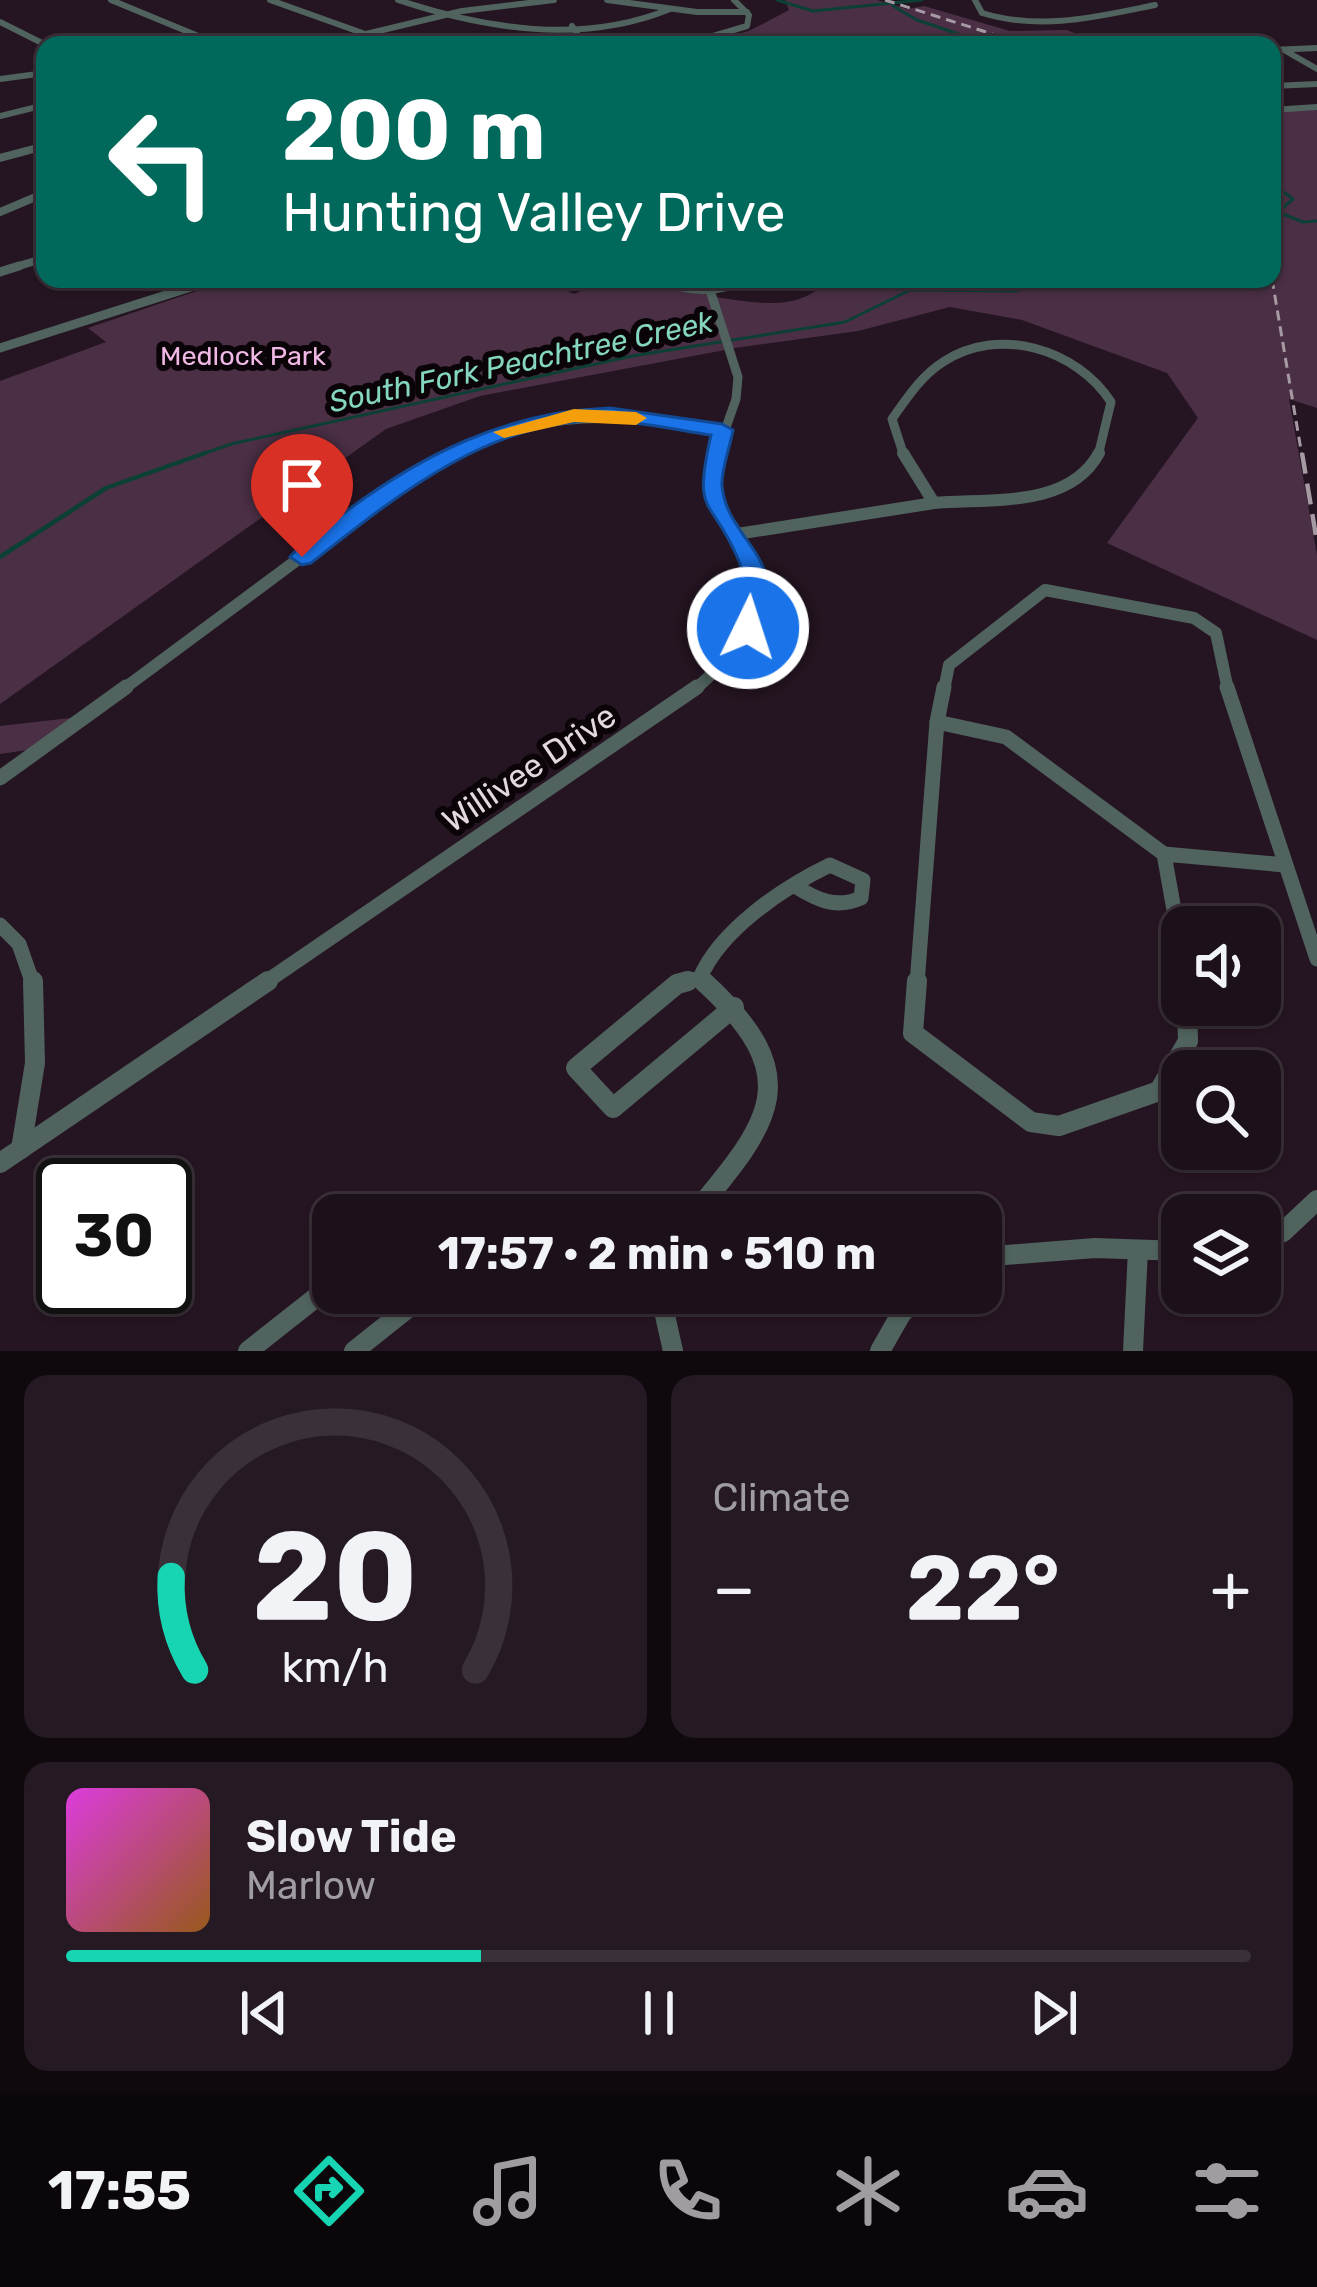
<!DOCTYPE html>
<html lang="en">
<head>
<meta charset="utf-8">
<style>
  :root { --surface:#1c101a; --page:#251923; --text:#f1f3f6; --muted:#a09da2; --line:#3a3039; --accent:#17d5b2 }
  body { margin:0; font-family:Rubik,sans-serif; background:var(--page); color:var(--text); height:100vh; display:flex; flex-direction:column; font-size:45px; white-space:nowrap }
  * { box-sizing:border-box; margin:0 }
  p { font-size:39px; color:var(--muted) }
  .icon { flex:none; width:66px; height:66px; fill:none; stroke:currentColor; stroke-width:2; stroke-linecap:round; stroke-linejoin:round }
  .map { position:relative; height:1351px; overflow:hidden }
  .panel { display:flex; flex-direction:column; gap:24px; padding:24px; background:#0f090e; flex:1 }
  .panel>* { flex:none }
  .banner { position:absolute; left:36px; top:36px; width:1245px; height:252px; border-radius:24px; box-shadow:0 3px 9px #0004,0 0 0 3px var(--line); background:#00695c; color:#fff; overflow:hidden }
  .fabs { position:absolute; left:1161px; top:906px; display:grid; gap:24px }
  .fabs a { display:grid; place-items:center; width:120px; height:120px; border-radius:24px; background:var(--surface); box-shadow:0 3px 9px #0004,0 0 0 3px var(--line); font-size:60px }
  .speed { position:absolute; left:36px; top:1158px; display:flex; gap:24px; font-size:60px; font-weight:700; text-align:center }
  .speed>* { display:grid; place-content:center; width:156px; height:156px; border-radius:50%; background:var(--surface); box-shadow:0 3px 9px #0004,0 0 0 3px var(--line); line-height:1 }
  .speed .limit { border:6px solid #111; border-radius:18px; background:#fff; color:#111 }
  .pin { position:absolute; display:grid; place-items:center; width:102px; height:102px; color:#fff; margin:-123px -51px; border-radius:50% 50% 50% 0; rotate:-45deg; box-shadow:0 0 12px #0007 }
  .pin .icon { rotate:45deg }
  .me { position:absolute; width:132px; margin:-66px; rotate:4deg; stroke-linejoin:round; filter:drop-shadow(0 0 9px #0008) }
  .turn { display:flex; align-items:center; gap:42px; height:252px; padding:0 48px; font-size:54px }
  .turn .icon { width:156px; height:156px; stroke-width:2.5 }
  .turn b { display:block; font-size:84px; line-height:102px }
  .big { font-size:90px; font-weight:700; line-height:1.1 }
  .panel .widget { flex:1; display:flex; flex-direction:column; justify-content:center; gap:18px; min-width:0; padding:0 42px; border-radius:24px; background:var(--page) }
  .panel .dial { align-items:center; gap:0 }
  .dial svg { height:312px; overflow:visible; fill:none; stroke:var(--line); stroke-width:7; stroke-linecap:round; text-anchor:middle }
  .dial text { fill:var(--text); stroke:none }
  .song { display:flex; align-items:center; gap:36px }
  .cover { width:144px; height:144px; border-radius:18px; background:linear-gradient(135deg,hsl(300 70% 55%),hsl(30 70% 35%)) }
  .played { height:12px; border-radius:6px; background:linear-gradient(90deg,var(--accent) 35%,var(--line) 35%) }
  .keys { display:flex; justify-content:space-around; direction:ltr }
  .heat { display:flex; justify-content:space-between; align-items:center; font-size:66px; direction:ltr }
  .panel .tiles { flex:1; display:grid; gap:24px; grid-template-columns:1fr 1fr }
  .widget:last-child { grid-column:span 2 }
  .trip { position:absolute; left:312px; top:1194px; width:690px; height:120px; border-radius:24px; background:var(--surface); box-shadow:0 3px 9px #0004,0 0 0 3px var(--line); font-weight:700; line-height:120px; text-align:center }
  .dock { display:flex; height:192px; justify-content:space-around; align-items:center; background:#0b060a; color:var(--muted) }
  .dock .icon { width:84px; height:84px }
  .dock .selected { color:var(--accent) }
  .dock b { font-size:54px; color:var(--text) }
  .map>svg:first-child { display:block }
</style>
</head>
<body>
<div class="map">
<svg width="1317" height="1351" viewBox="0 0 1317 1351">
  <rect width="100%" height="100%" fill="#251522"/>
  <g fill="#4b2f45">
    <polygon points="785,0 877,0 907,9 924,6 1010,31 1067,30 1103,45 697,45 749,31 789,10"/>
    <path d="M1317,108V408L1289,399L1317,555V640L1107,543L1198,418L1167,373L1022,320L950,307L858,331L727,349L717,324L725,350L480,396L386,429L0,704V381L106,342L88,328L232,279H544L574,294C625,272 658,279 710,290L714,297C757,302 797,314 829,279H1272V109Z"/>
    <polygon points="79,717 34,749 0,754 0,726"/>
  </g>
  <g fill="none" stroke-linecap="round" stroke-linejoin="round">
    <g stroke="#0c4035" stroke-width="3">
      <polyline points="777,0 813,11 922,0"/>
      <polyline points="893,6 917,20 991,45"/>
      <polyline points="1272,183 1293,199 1278,212 1303,222 1317,221"/>
      <polyline points="197,456 231,444 632,356 845,322 910,290 1015,291 1070,279"/>
    </g>
    <polyline stroke="#0c4035" stroke-width="4.5" points="0,557 106,488 205,453"/>
    <g stroke="#50635e" stroke-width="6">
      <polyline points="111,0 220,45"/>
      <polyline points="270,0 396,45"/>
      <path d="M398,0C485,29 582,45 670,9"/>
      <polyline points="607,0 697,12 747,12"/>
      <path d="M975,0L982,13C1041,31 1096,17 1155,5"/>
      <polyline points="0,22 46,45"/>
      <polyline points="572,26 585,45"/>
      <polyline points="366,34 462,11 554,0"/>
      <polyline points="683,45 747,26 749,15 734,0"/>
      <polyline points="1272,50 1317,48"/>
      <polyline points="1284,50 1317,69"/>
      <polyline points="0,79 45,73"/>
      <polyline points="1272,86 1317,84"/>
      <polyline points="1272,110 1317,107"/>
      <polyline points="0,116 45,105"/>
    </g>
    <g stroke="#50635e" stroke-width="8">
      <polyline points="0,158 45,146"/>
      <polyline points="0,212 45,193"/>
      <polyline points="9,269 45,258"/>
    </g>
    <g stroke="#50635e" stroke-width="9">
      <polyline points="0,272 19,266"/>
      <path d="M657,279C687,291 716,295 745,279"/>
      <polyline points="710,290 738,377 736,399 716,456"/>
      <polyline points="0,348 216,279"/>
      <path d="M449,456C545,406 620,416 722,430"/>
      <path d="M904,456L892,419C907,398 921,376 943,362C998,325 1077,349 1111,402L1098,456"/>
    </g>
    <g stroke="#50635e" stroke-width="12">
      <path d="M903,453L934,503C989,498 1069,509 1099,453"/>
      <polyline points="737,534 934,503"/>
      <polyline points="122,690 363,511 455,453"/>
      <path d="M694,690C733,658 768,610 749,557C732,512 701,508 717,453"/>
      <polyline points="944,690 949,665 1045,590 1194,618 1216,633 1228,690"/>
    </g>
    <g stroke="#50635e" stroke-width="15">
      <polyline points="1227,687 1317,959"/>
      <polyline points="937,722 1006,737 1164,854"/>
      <polyline points="0,778 126,687"/>
      <polyline points="0,925 19,944 33,984"/>
      <polyline points="1182,955 1164,854 1285,865"/>
      <polyline points="263,984 697,687"/>
      <polyline points="677,984 700,978"/>
      <path d="M706,984L700,978C720,930 784,887 830,865L863,880L861,898C836,909 817,900 795,886"/>
      <polyline points="917,984 937,722 944,687"/>
    </g>
    <g stroke="#50635e" stroke-width="20">
      <polyline points="688,981 677,984 576,1068 613,1108 734,1007"/>
      <polyline points="917,981 913,1033 1031,1122 1059,1126 1159,1091 1188,1041 1187,1005"/>
      <polyline points="21,1149 35,1063 33,981"/>
      <polyline points="0,1163 268,981"/>
      <polyline points="421,1215 443,1210 456,1215"/>
      <path d="M693,1215C773,1120 807,1076 703,981"/>
      <polyline points="1260,1238 1283,1232 1317,1200"/>
      <polyline points="981,1257 1095,1248 1182,1251"/>
      <polyline points="660,1293 673,1351"/>
      <polyline points="248,1351 333,1284"/>
      <polyline points="354,1351 427,1293"/>
      <polyline points="880,1351 901,1314 922,1293"/>
      <polyline points="1133,1351 1138,1250"/>
    </g>
    <g stroke="#a69aa3" stroke-width="3" stroke-dasharray="10 6" stroke-linecap="butt">
      <polyline points="885,0 1027,45"/>
      <polyline points="1272,279 1302,456"/>
    </g>
    <polyline stroke="#a69aa3" stroke-width="4.5" stroke-dasharray="21 10" stroke-linecap="butt" points="1302,453 1317,542"/>
  </g>
  <path fill="#1a73e8" stroke="#114b97" stroke-width="3" d="M610,408L722,424L733,430C730,447 721,470 722,486C727,542 795,560 758,634L748,637L735,628C738,607 747,581 739,561C711,494 692,519 711,435C677,430 642,422 609,421C493,416 396,496 311,563L302,565L290,557C303,541 323,529 340,516C420,455 508,411 610,408Z"/>
  <polygon fill="#f59e0b" points="574,409 636,412 647,418 636,425 574,422 504,438 493,432"/>
  <g text-anchor="middle" dominant-baseline="central" stroke-width="12" stroke-linejoin="round" paint-order="stroke">
    <g font-size="27" fill="#f0b8e4" stroke="#0a0408">
      <text x="243" y="356">Medlock Park</text>
    </g>
    <g font-size="30" font-style="italic" fill="#84d6c0" stroke="#0a0408">
      <text transform="translate(521 362) rotate(-12)">South Fork Peachtree Creek</text>
    </g>
    <g font-size="33" fill="#e3d8e0" stroke="#0a0408">
      <text transform="translate(529 768) rotate(-34)">Willivee Drive</text>
    </g>
  </g>
</svg>
<div class="fabs">
<a><svg class="icon" aria-label="sound" viewBox="0 0 24 24"><path d="M4 9h4l5-4v14l-5-4H4zM17 9q2 3 0 6"/></svg></a>
<a><svg class="icon" aria-label="search" viewBox="0 0 24 24"><circle cx="10" cy="10" r="6"/><path d="M15 15l6 6"/></svg></a>
<a><svg class="icon" aria-label="layers" viewBox="0 0 24 24"><path d="M12 4l9 5-9 5-9-5zM3 14l9 5 9-5"/></svg></a>
</div>
<div class="speed"><div class="limit">30</div></div>
<div class="pin" style="left:302px;top:557px;background:#d93025"><svg class="icon" aria-label="arrive" viewBox="0 0 24 24"><path d="M6 21V4h12l-3 4 3 4H6"/></svg></div>
<svg class="me" style="left:748px;top:628px" viewBox="-20 -20 40 40"><circle r="17" fill="#1a73e8" stroke="#fff" stroke-width="3"/><path d="M0-11L8 9 0 5-8 9z" fill="#fff"/></svg>
<div class="trip">17:57 · 2 min · 510 m</div>
<div class="banner">
<div class="turn"><svg class="icon" aria-label="left" viewBox="0 0 24 24"><path d="M17 20v-9H6M10 6l-5 5 5 5"/></svg><div><b>200 m</b>Hunting Valley Drive</div></div>
</div>
</div>
<section class="panel">
<div class="tiles">
<div class="widget dial"><svg viewBox="0 0 100 80">
<path d="M14 69A42 42 0 1 1 86 69"/>
<path d="M14 69A42 42 0 0 1 8 45" stroke="#17d5b2"/>
<text x="50" y="56" font-size="32" font-weight="700">20</text>
<text x="50" y="72" font-size="11">km/h</text>
</svg></div>
<div class="widget"><p>Climate</p>
<div class="heat"><a>−</a><b class="big">22°</b><a>+</a></div>
</div>
<div class="widget">
<div class="song"><i class="cover"></i><div><b>Slow Tide</b><p>Marlow</p></div></div>
<div class="played"></div>
<div class="keys"><svg class="icon" aria-label="previous" viewBox="0 0 24 24"><path d="M18 5L8 12l10 7zM5 5v14"/></svg><svg class="icon" aria-label="pause" viewBox="0 0 24 24"><path d="M8 5v14M16 5v14"/></svg><svg class="icon" aria-label="next" viewBox="0 0 24 24"><path d="M6 5l10 7-10 7zM19 5v14"/></svg></div>
</div>
</div>
</section>
<nav class="dock">
<b>17:55</b>
<svg class="icon selected" aria-label="directions" viewBox="0 0 24 24"><path d="M12 3l9 9-9 9-9-9zM9 14v-3h6M13 9l2 2-2 2"/></svg>
<svg class="icon" aria-label="music" viewBox="0 0 24 24"><path d="M9 18V5l10-2v13"/><circle cx="6" cy="18" r="3"/><circle cx="16" cy="16" r="3"/></svg>
<svg class="icon" aria-label="phone" viewBox="0 0 24 24"><path d="M5 4h4l2 5-3 2q2 4 5 5l2-3 5 2v4C11 20 4 13 5 4z"/></svg>
<svg class="icon" aria-label="climate" viewBox="0 0 24 24"><path d="M12 3v18M4 7l16 10M4 17L20 7"/></svg>
<svg class="icon" aria-label="car" viewBox="0 0 24 24"><path d="M5 17H2v-5l4-1 3-4h7l3 4 3 1v5h-3M9 17h6M6 11h13"/><circle cx="7" cy="17" r="2"/><circle cx="17" cy="17" r="2"/></svg>
<svg class="icon" aria-label="filters" viewBox="0 0 24 24"><path d="M4 7h16M4 17h16"/><circle cx="9" cy="7" r="2"/><circle cx="15" cy="17" r="2"/></svg>
</nav>
</body>
</html>
